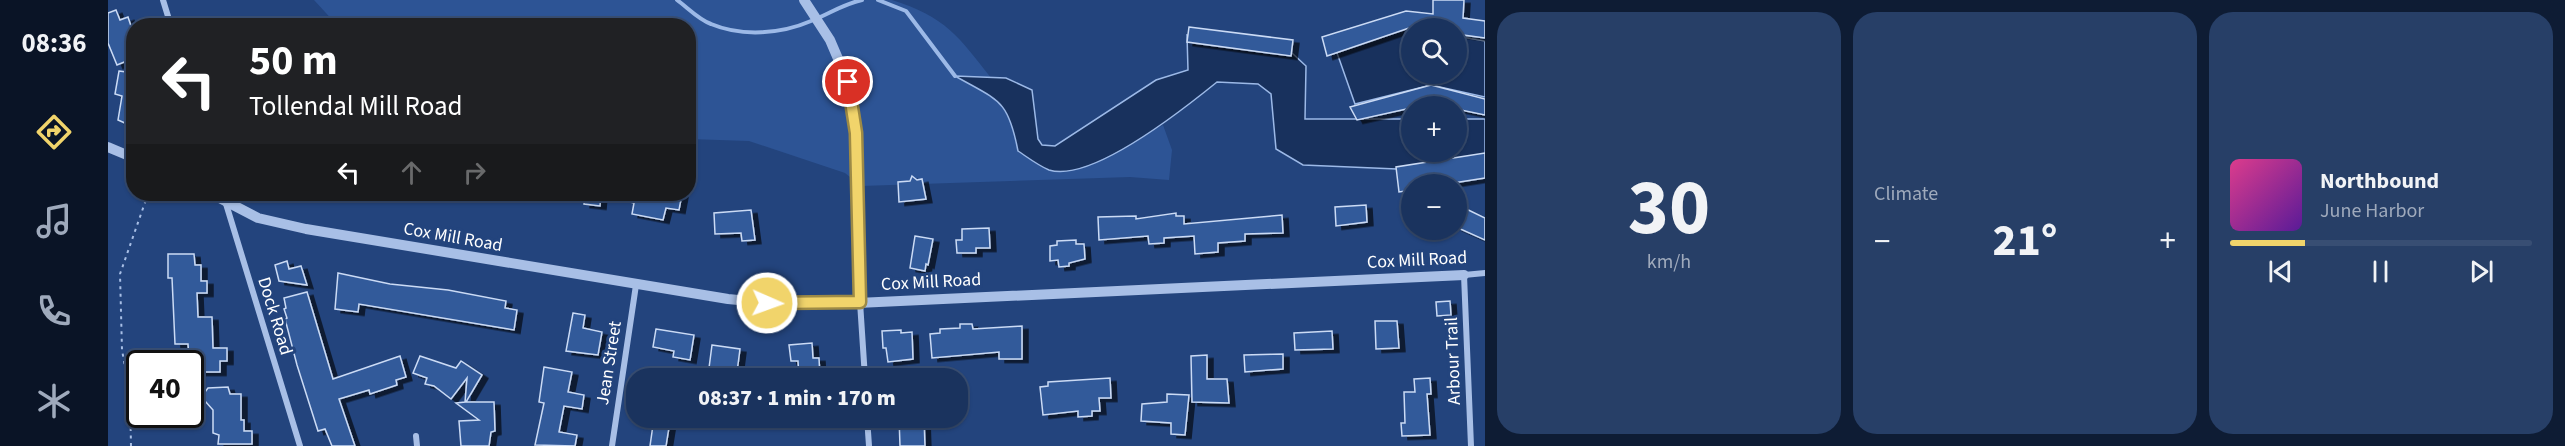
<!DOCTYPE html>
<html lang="en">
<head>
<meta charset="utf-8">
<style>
  :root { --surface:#1a335e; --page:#273f67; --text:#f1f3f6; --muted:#9faabc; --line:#384e73; --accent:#f1d46b }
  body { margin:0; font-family:"Source Sans 3",sans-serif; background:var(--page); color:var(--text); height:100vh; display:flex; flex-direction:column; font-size:22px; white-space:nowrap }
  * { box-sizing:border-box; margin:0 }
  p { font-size:20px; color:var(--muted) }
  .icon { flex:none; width:33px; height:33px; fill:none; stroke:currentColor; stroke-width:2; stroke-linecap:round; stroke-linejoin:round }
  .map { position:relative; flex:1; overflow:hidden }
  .side { display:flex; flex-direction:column; gap:12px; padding:12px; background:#0e1c34; width:1080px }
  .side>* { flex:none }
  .hud { position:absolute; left:18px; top:18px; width:570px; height:183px; border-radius:24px; box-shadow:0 2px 4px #0004,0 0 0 2px var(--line); background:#202124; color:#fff; overflow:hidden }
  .tools { position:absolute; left:1293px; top:18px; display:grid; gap:12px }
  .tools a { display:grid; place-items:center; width:66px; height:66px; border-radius:50%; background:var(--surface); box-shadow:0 2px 4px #0004,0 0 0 2px var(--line); font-size:30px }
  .speed { position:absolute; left:18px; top:350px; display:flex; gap:12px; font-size:30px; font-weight:700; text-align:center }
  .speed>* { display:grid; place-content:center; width:78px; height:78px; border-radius:50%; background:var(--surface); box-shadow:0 2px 4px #0004,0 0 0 2px var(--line); line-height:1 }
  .speed .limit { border:3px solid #111; border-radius:9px; background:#fff; color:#111 }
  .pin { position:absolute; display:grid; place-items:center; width:51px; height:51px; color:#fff; margin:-26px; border:3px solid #fff; border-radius:50%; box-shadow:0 2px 6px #0007 }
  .me { position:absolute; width:66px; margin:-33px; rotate:92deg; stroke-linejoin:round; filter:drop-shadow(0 0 4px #0008) }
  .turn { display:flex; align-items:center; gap:21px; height:126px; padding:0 24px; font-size:27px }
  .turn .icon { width:78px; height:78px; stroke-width:2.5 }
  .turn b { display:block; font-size:42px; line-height:51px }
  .lanes { display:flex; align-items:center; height:57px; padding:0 24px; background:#0003; justify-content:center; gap:30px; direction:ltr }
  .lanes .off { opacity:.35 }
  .big { font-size:45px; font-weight:800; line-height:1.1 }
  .side .widget { flex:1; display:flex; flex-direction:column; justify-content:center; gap:9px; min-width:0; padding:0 21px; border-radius:24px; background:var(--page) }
  .side .dial { align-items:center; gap:0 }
  .dial b { font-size:78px; line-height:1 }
  .song { display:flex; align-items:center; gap:18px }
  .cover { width:72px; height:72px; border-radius:9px; background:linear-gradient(135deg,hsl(330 70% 55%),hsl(270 70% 35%)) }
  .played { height:6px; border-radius:3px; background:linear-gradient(90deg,var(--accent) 25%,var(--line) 25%) }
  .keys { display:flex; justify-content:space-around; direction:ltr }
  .heat { display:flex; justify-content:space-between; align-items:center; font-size:33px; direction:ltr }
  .side .tiles { flex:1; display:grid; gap:12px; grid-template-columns:repeat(3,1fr) }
  .trip { position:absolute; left:518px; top:368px; width:342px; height:60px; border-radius:24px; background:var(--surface); box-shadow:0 2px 4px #0004,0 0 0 2px var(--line); font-weight:800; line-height:60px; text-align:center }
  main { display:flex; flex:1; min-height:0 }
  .tabs { display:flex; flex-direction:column; width:108px; justify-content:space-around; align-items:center; background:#0a1426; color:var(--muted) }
  .tabs .icon { width:42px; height:42px }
  .tabs .active { color:var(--accent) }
  .tabs b { font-size:27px; color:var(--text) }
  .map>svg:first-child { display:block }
</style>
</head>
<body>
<main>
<nav class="tabs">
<b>08:36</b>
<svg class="icon active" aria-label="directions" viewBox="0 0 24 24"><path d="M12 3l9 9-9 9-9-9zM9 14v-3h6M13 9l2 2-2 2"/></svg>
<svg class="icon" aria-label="music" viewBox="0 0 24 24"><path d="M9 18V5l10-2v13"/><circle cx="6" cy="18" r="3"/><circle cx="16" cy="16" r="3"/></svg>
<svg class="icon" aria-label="phone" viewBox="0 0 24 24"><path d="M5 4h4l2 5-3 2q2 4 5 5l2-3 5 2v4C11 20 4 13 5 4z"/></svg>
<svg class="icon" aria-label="climate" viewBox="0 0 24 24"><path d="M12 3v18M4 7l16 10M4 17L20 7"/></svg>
</nav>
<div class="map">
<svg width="1377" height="446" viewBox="0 0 1377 446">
  <defs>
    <filter id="shadow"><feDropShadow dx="6" dy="3.5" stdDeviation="0" flood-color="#0009"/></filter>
  </defs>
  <rect width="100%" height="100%" fill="#23447d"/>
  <path fill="#2d5495" d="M206,0H784C838,17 850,36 884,79L848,77L891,101L903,119L910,151L981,165L1055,125L1064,150L1061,180L1022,177L753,186L737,173L641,141L581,139L580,26L229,25Z"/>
  <g fill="#18315d" stroke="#9cb9e7" stroke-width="1.5">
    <polygon points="1304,27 1310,28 1304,28 1304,74 1348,74 1349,36 1377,41 1377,97 1323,85 1247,104 1228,50"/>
    <path d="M1079,35L1185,54L1198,66L1197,119H1303L1304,152H1348L1349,119H1377V155L1289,169L1195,165L1168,149L1163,94L1150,84L1109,82C1077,108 983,183 941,170C931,166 919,157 910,151C900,99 891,101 847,76L898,78L924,90L930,139L934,145L947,146L1048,80L1080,70Z"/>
  </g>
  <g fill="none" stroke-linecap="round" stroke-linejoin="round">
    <g stroke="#9cb9e7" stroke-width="4">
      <path d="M569,0C580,8 591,20 603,24C634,37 673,34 703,21C721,14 735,4 754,0"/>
      <polyline points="770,0 798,11 847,76"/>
    </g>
  </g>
  <g fill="#335a9a" stroke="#cbdbf5" stroke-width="1.5" filter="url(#shadow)">
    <polygon points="1325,0 1356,0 1355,18 1377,21 1377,38 1348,34 1348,28 1304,27 1219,56 1214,37 1298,11 1325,14"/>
    <polygon points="8,10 12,20 20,17 26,35 26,58 9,65 0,43 0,13"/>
    <polygon points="1081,27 1185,40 1183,56 1079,42"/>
    <polygon points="11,71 26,73 26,127 10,120 14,96 7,94"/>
    <polygon points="1323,85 1377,99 1377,115 1348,109 1348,106 1321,104 1249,120 1242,107"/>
    <polygon points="1377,153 1377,178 1339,184 1304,184 1304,190 1291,192 1288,167"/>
    <polygon points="804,176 809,180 814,179 818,199 791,202 790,182 802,181"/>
    <polygon points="477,194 493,194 492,206 476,204"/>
    <polygon points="524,194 574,194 571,210 558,208 555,220 524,214 526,203 522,202"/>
    <polygon points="1348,204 1377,218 1377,240 1348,227"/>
    <polygon points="1258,205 1259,222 1228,226 1227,207"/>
    <polygon points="643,210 647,240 634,241 633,233 607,234 606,213"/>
    <polygon points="1068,213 1068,216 1076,216 1076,224 1174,215 1175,233 1137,234 1137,241 1110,243 1110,252 1087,254 1086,236 1056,238 1056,243 1041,244 1040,236 991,240 990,217 1028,216 1028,219"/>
    <polygon points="881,228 882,248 868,248 868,253 849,253 848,240 854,240 854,229"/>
    <polygon points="807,236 825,239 820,265 818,264 817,271 802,268"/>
    <polygon points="968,240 968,244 976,244 977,259 961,263 961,266 951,267 950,260 942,261 942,246 949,245 949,241"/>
    <polygon points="60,254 86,254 87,265 93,265 93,281 99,281 99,293 89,293 90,317 104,317 105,348 119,348 119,361 112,361 112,372 82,372 80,344 67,344 64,278 60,278"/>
    <polygon points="179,261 181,269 193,266 199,285 171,281 167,265"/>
    <polygon points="230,273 282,284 340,290 398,301 397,308 409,310 406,330 251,304 250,312 227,309"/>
    <polygon points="199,292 225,379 292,356 298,377 288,380 289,385 262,394 261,390 231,399 247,446 224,446 217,429 210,431 189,365 177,319 179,318 176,309 178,308 176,298"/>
    <polygon points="1342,301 1343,315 1329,316 1328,302"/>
    <polygon points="465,313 477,315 475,328 494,332 490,355 458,351"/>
    <polygon points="1267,321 1289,321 1291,348 1268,349"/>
    <polygon points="852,324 864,324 865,329 914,326 914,359 891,359 891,352 824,358 822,334 832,333 832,329 852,328"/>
    <polygon points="548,329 586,335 582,360 565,357 566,351 545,347"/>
    <polygon points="793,330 793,333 804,332 805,359 780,362 778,348 775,348 774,331"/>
    <polygon points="1224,331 1225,349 1187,350 1186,333"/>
    <polygon points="704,343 705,358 711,358 712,378 691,378 690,361 683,361 681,345"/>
    <polygon points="604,345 632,349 629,372 601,368"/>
    <polygon points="1175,354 1175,369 1137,372 1136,355"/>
    <polygon points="1099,355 1099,379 1119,379 1121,403 1084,402 1083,356"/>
    <polygon points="312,356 348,368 353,361 374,375 358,402 386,402 387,431 383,432 381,446 353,446 351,421 371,420 348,403 357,402 359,378 343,399 326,386 317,384 319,378 305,373"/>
    <polygon points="436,367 464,372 460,392 476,395 474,409 456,406 451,432 469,435 467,446 427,445 436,403 431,402"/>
    <polygon points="1002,378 1003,398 991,398 992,411 984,411 984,416 970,417 970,411 935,415 932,387 940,386 940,382"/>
    <polygon points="1322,378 1323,394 1319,394 1322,435 1294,436 1293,423 1297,423 1296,392 1307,392 1306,379"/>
    <polygon points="120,387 122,394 133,394 133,420 136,420 136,431 144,431 144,444 110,444 111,435 105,433 105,410 97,401 97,392 100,388"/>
    <polygon points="1059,394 1081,395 1077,435 1063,434 1063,423 1033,421 1034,404 1059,402"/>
    <polygon points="791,417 816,417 817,446 792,446"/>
    <polygon points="546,418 562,421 558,446 542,446"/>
  </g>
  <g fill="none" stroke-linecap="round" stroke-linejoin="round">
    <polyline stroke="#a8bfe6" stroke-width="2" stroke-dasharray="3 4.5" stroke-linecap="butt" points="23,446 22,394 14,350 12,274 40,194"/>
    <g stroke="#a8bfe6" stroke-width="6">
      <polyline points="55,0 63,26"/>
      <polyline points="115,194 192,446"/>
      <polyline points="752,302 757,378"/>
      <polyline points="759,417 761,446"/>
      <polyline points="308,436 309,446"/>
      <polyline points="504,446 528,285"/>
      <polyline points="1363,446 1356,275 1377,273"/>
    </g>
    <g stroke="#a8bfe6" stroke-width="10">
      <polyline points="696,0 722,40 740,82 748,133 752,302"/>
      <polyline points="0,147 26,158"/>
      <polyline points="104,194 150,218 198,229 620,299 671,304 728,304 1356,275"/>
    </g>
  </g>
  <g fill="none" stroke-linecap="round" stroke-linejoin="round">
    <defs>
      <polyline id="route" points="659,303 752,302 748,133 740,82"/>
    </defs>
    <use href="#route" stroke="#9d8a46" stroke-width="15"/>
    <use href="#route" stroke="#f1d46b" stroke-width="10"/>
  </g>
  <g text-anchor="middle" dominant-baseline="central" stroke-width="6" stroke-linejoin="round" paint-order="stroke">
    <g font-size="18" fill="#fff" stroke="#23447d">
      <text transform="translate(345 237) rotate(10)">Cox Mill Road</text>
      <text transform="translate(1309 260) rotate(-3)">Cox Mill Road</text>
      <text transform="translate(823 282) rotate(-3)">Cox Mill Road</text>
      <text transform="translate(167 316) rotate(73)">Dock Road</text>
      <text transform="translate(1345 361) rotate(-92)">Arbour Trail</text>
      <text transform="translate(501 363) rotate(-81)">Jean Street</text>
    </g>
  </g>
</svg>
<div class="tools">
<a><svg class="icon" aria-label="search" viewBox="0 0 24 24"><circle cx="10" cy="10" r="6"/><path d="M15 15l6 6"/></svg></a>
<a>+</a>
<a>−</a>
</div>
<div class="speed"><div class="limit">40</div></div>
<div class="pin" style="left:740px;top:82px;background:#d93025"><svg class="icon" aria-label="arrive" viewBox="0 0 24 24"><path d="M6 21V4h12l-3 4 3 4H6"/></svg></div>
<svg class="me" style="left:659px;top:303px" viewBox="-20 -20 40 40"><circle r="17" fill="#f1d46b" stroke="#fff" stroke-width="3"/><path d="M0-11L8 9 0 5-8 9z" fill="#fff"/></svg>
<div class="trip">08:37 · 1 min · 170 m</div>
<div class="hud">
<div class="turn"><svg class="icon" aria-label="left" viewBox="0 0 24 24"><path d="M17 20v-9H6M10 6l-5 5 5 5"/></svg><div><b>50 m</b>Tollendal Mill Road</div></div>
<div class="lanes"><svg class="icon" aria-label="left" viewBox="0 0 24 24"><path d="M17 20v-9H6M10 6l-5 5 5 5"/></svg><svg class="icon off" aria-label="ahead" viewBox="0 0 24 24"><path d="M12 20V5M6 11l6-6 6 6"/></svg><svg class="icon off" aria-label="right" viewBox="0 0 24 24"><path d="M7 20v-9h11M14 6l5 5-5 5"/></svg></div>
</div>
</div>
<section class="side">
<div class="tiles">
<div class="widget dial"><b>30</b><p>km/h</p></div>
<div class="widget"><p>Climate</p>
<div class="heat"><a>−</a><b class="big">21°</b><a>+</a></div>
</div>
<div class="widget">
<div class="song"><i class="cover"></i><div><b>Northbound</b><p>June Harbor</p></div></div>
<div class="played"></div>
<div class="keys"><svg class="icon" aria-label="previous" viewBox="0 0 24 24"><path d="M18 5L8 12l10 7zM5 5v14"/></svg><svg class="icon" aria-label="pause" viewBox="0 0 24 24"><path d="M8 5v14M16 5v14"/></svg><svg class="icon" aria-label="next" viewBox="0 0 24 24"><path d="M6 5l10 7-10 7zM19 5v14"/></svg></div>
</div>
</div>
</section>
</main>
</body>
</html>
